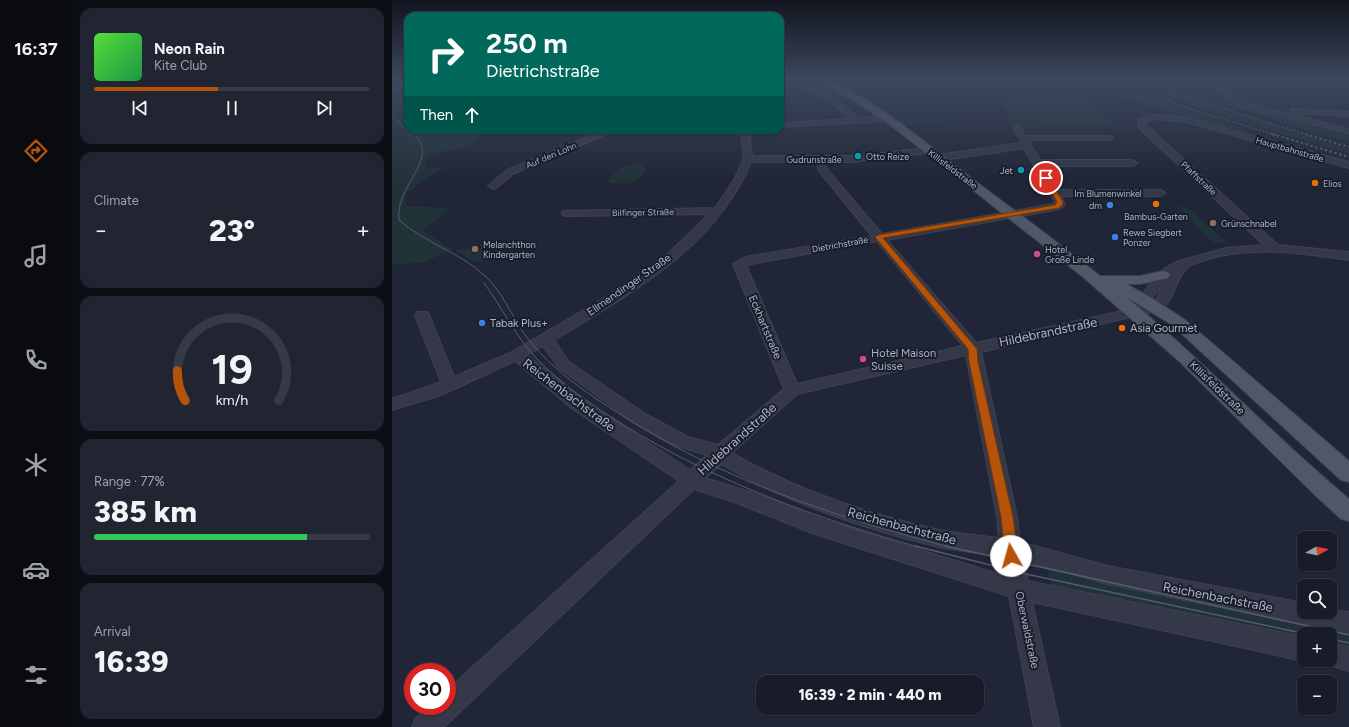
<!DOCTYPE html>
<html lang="en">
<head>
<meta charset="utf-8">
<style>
  :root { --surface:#181c29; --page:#212531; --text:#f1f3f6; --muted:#9fa1a8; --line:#363a46; --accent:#b45309 }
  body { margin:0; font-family:Figtree,sans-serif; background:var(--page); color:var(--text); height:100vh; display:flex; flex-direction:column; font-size:15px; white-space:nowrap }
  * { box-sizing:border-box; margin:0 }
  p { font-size:13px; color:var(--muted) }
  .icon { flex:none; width:22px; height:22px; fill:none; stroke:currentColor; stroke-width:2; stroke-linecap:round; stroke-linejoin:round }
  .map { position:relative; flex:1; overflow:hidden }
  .side { display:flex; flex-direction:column; gap:8px; padding:8px; background:#0d0f17; width:320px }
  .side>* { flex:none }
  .guide { position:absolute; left:12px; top:12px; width:380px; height:122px; border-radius:12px; box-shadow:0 1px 3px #0004,0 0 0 1px var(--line); background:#00695c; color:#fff; overflow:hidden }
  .needle { width:26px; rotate:82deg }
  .buttons { position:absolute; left:905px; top:531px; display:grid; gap:8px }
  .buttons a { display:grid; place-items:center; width:40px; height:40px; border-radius:8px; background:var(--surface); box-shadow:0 1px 3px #0004,0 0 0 1px var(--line); font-size:20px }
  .speed { position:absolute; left:12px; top:663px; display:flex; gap:8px; font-size:20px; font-weight:700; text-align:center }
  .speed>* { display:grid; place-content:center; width:52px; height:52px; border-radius:50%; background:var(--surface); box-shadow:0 1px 3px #0004,0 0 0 1px var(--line); line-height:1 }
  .speed .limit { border:6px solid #d22; background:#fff; color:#111 }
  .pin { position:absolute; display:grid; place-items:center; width:34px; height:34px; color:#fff; margin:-17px; border:2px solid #fff; border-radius:50%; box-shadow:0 1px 4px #0007 }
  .me { position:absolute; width:44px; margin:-22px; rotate:353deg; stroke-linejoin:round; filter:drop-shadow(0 0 3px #0008) }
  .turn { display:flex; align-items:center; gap:14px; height:84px; padding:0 16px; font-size:18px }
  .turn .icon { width:52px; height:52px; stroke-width:2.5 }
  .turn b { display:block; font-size:28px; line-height:34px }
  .then { display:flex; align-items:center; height:38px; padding:0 16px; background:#0003; gap:8px; font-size:15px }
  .big { font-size:30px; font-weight:800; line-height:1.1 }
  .side .card { flex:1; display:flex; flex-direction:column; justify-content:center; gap:6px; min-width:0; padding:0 14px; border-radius:12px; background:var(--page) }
  .side .dial { align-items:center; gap:0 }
  .dial svg { height:104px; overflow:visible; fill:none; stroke:var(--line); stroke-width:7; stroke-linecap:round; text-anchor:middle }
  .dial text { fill:var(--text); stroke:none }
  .song { display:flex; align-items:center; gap:12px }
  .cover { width:48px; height:48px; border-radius:6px; background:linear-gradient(135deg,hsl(110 70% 55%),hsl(140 70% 35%)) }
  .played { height:4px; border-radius:2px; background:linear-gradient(90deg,var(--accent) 45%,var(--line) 45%) }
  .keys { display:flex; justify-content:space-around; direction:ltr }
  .heat { display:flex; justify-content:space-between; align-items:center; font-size:22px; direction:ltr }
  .charge { height:6px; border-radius:3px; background:linear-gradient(90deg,#34c759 77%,var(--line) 0) }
  .trip { position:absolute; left:364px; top:675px; width:228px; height:40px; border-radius:12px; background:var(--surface); box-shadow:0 1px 3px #0004,0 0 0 1px var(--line); font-weight:800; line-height:40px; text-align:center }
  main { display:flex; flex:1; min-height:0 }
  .tab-bar { display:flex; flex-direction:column; width:72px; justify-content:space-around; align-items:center; background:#0a0b10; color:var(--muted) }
  .tab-bar .icon { width:28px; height:28px }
  .tab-bar .active { color:var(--accent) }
  .tab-bar b { font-size:18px; color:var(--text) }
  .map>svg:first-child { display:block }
</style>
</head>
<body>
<main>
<nav class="tab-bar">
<b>16:37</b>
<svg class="icon active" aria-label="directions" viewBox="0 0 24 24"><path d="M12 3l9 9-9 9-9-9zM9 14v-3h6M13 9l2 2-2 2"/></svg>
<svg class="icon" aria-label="music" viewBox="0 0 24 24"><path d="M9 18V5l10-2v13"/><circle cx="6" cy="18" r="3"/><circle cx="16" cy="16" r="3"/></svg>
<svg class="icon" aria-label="phone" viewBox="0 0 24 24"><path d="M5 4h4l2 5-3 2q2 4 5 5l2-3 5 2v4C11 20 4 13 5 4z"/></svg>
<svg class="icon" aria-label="climate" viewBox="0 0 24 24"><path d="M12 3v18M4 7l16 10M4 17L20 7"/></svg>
<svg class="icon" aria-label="car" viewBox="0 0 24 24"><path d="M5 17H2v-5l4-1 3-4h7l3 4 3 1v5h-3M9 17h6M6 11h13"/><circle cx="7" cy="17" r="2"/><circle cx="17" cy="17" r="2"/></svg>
<svg class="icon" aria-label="filters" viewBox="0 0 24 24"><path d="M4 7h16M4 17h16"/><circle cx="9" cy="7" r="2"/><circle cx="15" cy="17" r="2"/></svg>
</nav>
<section class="side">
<div class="card">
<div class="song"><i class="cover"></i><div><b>Neon Rain</b><p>Kite Club</p></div></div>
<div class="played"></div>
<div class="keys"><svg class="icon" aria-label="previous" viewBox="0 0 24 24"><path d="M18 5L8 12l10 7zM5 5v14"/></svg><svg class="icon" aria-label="pause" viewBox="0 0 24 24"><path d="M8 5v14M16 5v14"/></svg><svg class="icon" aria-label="next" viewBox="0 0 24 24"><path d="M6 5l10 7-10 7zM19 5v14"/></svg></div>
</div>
<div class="card"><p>Climate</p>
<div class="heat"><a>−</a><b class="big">23°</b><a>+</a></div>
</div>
<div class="card dial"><svg viewBox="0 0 100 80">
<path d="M14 69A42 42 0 1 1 86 69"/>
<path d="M14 69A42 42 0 0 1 8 46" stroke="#b45309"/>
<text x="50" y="56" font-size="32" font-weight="700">19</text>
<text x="50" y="72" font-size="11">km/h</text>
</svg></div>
<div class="card"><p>Range · 77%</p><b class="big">385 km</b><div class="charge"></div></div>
<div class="card"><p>Arrival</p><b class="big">16:39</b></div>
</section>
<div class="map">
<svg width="957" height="727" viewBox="0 0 957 727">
  <rect width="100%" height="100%" fill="#202637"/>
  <g fill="#223239">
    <polygon points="484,79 495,79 488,97 474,100 467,95 470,92 487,87 489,85 484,83 488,81"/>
    <polygon points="616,79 690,79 714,88 725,95 693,97 721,126 621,128 607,99 654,99 646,89 636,89 631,83 618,83"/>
    <polygon points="693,79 712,79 776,104 858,131 846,134 802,120 731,97 717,88"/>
    <polygon points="729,79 748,79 824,108 957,148 957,154 829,116"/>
    <polygon points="765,79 833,101 957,133 957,141 955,141 957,143 858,113"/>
    <polygon points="16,87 16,130 95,131 73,147 36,155 32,163 35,168 50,168 13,194 14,206 58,208 31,231 60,249 31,263 0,264 0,93"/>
    <polygon points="580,116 512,126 503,120"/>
    <path d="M248,164L253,167V171L243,182L235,184L218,183L216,181C224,169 233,164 248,164Z"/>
    <polygon points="785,205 800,211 835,243 824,243 818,240"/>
    <polygon points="104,247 91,261 83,262 63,250"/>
    <polygon points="657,563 957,628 957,647 938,642 938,634 912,634 912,637 659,585 655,568 658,568"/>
  </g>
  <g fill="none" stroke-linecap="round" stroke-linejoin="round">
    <defs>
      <g id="minor">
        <path d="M396,79C419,79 450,105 467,118L493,117L497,119L493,121L388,127V123L459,119L437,101Z"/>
        <polygon points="811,79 819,79 856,103 957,129 957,133 850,107"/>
        <polygon points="842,79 957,81 957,85 845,81"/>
        <polygon points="16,81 16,85 0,91 0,87"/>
        <polygon points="899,109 957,112 957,116 902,113 899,113"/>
        <path d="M763,115L791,117L957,162V168L791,121L763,119L753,122L754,125L886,245L957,252V260C909,253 857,245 810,261C805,263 797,265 794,269C782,281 783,300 769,310L589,352L625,517L628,542L716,566L912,603V612H938V609L957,612V634L716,584L631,560L636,581L912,637V661L640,602L668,727H642L617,596L420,533L345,503L302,489L52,727H20L24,718L37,706H55V690L287,481L181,409L123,361L49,395L0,410V399L49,382L23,315L25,312H35L37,315L62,377L120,352L219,294L278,252L317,214L175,216L171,215L170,213L171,211L323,208L342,180L352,159L349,130H357L360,156H458L538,148L539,150L535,153L458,162H433L434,168L490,234L661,204L663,202L632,148L545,161L541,158L545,155L630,143L621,128L625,126H628L633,136H717L721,138L717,140H636L648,160H741L745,163L741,166H651L666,190H769L774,193L769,196H669L673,205L668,209L495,240L584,343L739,309L763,277L772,269L787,261L834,248L872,245L747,128L746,119ZM359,162H424L427,171L480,236L353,257L341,264L392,389L326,445L296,437L255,415L177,362L162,340C237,295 324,247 359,162ZM485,241L571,346L405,384L354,265ZM772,282L764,301L755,305ZM151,346L167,368L243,423L285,446L315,455L298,470L193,401L135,355ZM574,355L605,517L607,538C586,535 564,534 543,529C473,513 402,489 340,453L405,394ZM329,464C392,501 472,529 543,546C564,551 587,553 609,556L613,576L431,520L358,492L313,478Z"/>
        <polygon points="213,130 224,130 121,174 104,188 101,189 96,186 115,170"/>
        <polygon points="938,643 957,647 957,671 930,663 928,660 938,660"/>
      </g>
      <path id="major" d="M422,79C459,79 539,147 570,171C616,206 663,240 708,276H748L771,271L776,272L778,275L776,278L748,284H734L758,297L792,319L957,461V482L949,480L780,325L733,296C811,360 879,434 957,499V521L949,519L925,497L788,362L691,277L496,123L460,100Z"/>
    </defs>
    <use href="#minor" stroke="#3d4252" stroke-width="2"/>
    <use href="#major" stroke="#3d4252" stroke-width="2"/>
    <use href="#minor" fill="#343848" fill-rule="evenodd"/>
    <use href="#major" fill="#525768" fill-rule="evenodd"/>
    <g stroke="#565b6f" stroke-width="1">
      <polyline points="0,115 19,136"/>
      <path d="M18,130C22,135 29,141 30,148C34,170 4,189 7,220C33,243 67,252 92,275C110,291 118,313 131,332C141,346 152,358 165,369C183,385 203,398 223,411C325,478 440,516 557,547"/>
      <path d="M92,283C110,307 123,336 144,358C169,384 200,405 230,424C322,481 423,518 526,547"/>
    </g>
    <g stroke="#565b6f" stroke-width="1.5">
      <polyline points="523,546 634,574 914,634"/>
      <polyline points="553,546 957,635"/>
      <polyline points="938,639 957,643"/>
    </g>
    <g stroke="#565b6f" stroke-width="1.5" stroke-dasharray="2 2" stroke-linecap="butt">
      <polyline points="715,79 811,113 884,135"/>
      <polyline points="750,79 844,113 917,135"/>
    </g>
    <g stroke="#565b6f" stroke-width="2" stroke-dasharray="2.5 2.5" stroke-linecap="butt">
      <polyline points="880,134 957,157"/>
      <polyline points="913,134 957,147"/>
    </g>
  </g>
  <linearGradient id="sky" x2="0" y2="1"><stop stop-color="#12151e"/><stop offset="0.44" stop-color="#3c475e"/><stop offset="1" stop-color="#3c475e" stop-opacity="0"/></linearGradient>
  <rect width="957" height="181" fill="url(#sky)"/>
  <polygon fill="#b45309" stroke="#753606" points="654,176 657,178 671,202 670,206 667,208 491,238 585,349 586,362 621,517 626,556 624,560 619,561 615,560 613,556 609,517 577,362 576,349 483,237 486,235 663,205 665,202 651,178"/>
  <g fill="#0f9aa8" stroke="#191e2c" stroke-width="1.5">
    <circle cx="466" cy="156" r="4"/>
    <circle cx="629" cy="170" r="4"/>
  </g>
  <g fill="#e8710a" stroke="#191e2c" stroke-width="1.5">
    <circle cx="923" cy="183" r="4"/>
    <circle cx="764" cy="204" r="4"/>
    <circle cx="730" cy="328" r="4"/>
  </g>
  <g fill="#3f7fe0" stroke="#191e2c" stroke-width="1.5">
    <circle cx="718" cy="205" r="4"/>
    <circle cx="723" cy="237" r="4"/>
    <circle cx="90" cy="323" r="4"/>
  </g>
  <g fill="#8d6e63" stroke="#191e2c" stroke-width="1.5">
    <circle cx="821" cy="223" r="4"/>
    <circle cx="83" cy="249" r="4"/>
  </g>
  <g fill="#d1479c" stroke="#191e2c" stroke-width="1.5">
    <circle cx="645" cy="254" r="4"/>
    <circle cx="471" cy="359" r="4"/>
  </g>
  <g text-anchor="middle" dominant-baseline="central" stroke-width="4" stroke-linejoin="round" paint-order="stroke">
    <g font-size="9" fill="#aeb3c5" stroke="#191e2c">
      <text transform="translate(898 149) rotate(16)">Hauptbahnstraße</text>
      <text transform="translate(159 155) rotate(-23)">Auf den Lohn</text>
      <text x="422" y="159">Gudrunstraße</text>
      <text transform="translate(561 169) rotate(37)">Killisfeldstraße</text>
      <text transform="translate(807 178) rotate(43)">Pfaffstraße</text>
      <text x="716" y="193">Im Blumenwinkel</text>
      <text transform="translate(251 212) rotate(-1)">Bilfinger Straße</text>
      <text transform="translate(448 244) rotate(-10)">Dietrichstraße</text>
    </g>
    <g font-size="9" fill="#aeb3c5" stroke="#191e2c" text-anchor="start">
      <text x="474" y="156">Otto Reize</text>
      <text x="621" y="170" text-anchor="end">Jet</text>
      <text x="931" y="183">Elios</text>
      <text x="710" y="205" text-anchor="end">dm</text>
      <text x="764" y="216" text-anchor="middle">Bambus-Garten</text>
      <text x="829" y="223">Grünschnabel</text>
      <text x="731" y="232">Rewe Siegbert<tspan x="731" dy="10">Ponzer</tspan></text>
      <text x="91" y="244">Melanchthon<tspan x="91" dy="10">Kindergarten</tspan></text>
      <text x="653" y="249">Hotel<tspan x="653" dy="10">Große Linde</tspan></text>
    </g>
    <g font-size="11" fill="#aeb3c5" stroke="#191e2c">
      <text transform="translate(237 285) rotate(-35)">Ellmendinger Straße</text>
      <text transform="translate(373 327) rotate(67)">Eckhartstraße</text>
      <text transform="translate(825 388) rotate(44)">Killisfeldstraße</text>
      <text transform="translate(635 630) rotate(78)">Oberwaldstraße</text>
    </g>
    <g font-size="11" fill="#aeb3c5" stroke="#191e2c" text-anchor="start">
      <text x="98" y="323">Tabak Plus+</text>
      <text x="738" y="328">Asia Gourmet</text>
      <text x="479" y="353">Hotel Maison<tspan x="479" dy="13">Suisse</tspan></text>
    </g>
    <g font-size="13" fill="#aeb3c5" stroke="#191e2c">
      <text transform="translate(656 332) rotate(-12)">Hildebrandstraße</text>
      <text transform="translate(177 395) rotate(37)">Reichenbachstraße</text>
      <text transform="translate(345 439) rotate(-42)">Hildebrandstraße</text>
      <text transform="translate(510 526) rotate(15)">Reichenbachstraße</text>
      <text transform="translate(826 597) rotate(11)">Reichenbachstraße</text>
    </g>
  </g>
</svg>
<div class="buttons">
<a><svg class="needle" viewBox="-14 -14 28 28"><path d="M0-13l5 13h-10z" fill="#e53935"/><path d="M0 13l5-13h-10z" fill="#9fa1a8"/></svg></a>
<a><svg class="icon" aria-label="search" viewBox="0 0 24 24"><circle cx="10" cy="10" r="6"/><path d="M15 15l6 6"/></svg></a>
<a>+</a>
<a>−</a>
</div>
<div class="speed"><div class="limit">30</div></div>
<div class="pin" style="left:654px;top:178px;background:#d93025"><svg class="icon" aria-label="arrive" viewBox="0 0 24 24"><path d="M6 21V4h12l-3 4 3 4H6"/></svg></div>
<svg class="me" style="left:619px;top:556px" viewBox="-20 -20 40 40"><circle r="19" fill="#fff"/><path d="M0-13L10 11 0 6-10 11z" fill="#b45309"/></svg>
<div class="trip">16:39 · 2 min · 440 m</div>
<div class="guide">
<div class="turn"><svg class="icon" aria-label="right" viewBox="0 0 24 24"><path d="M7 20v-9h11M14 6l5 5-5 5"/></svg><div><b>250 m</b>Dietrichstraße</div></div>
<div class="then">Then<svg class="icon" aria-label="ahead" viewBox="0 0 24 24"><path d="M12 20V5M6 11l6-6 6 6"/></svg></div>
</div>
</div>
</main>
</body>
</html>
